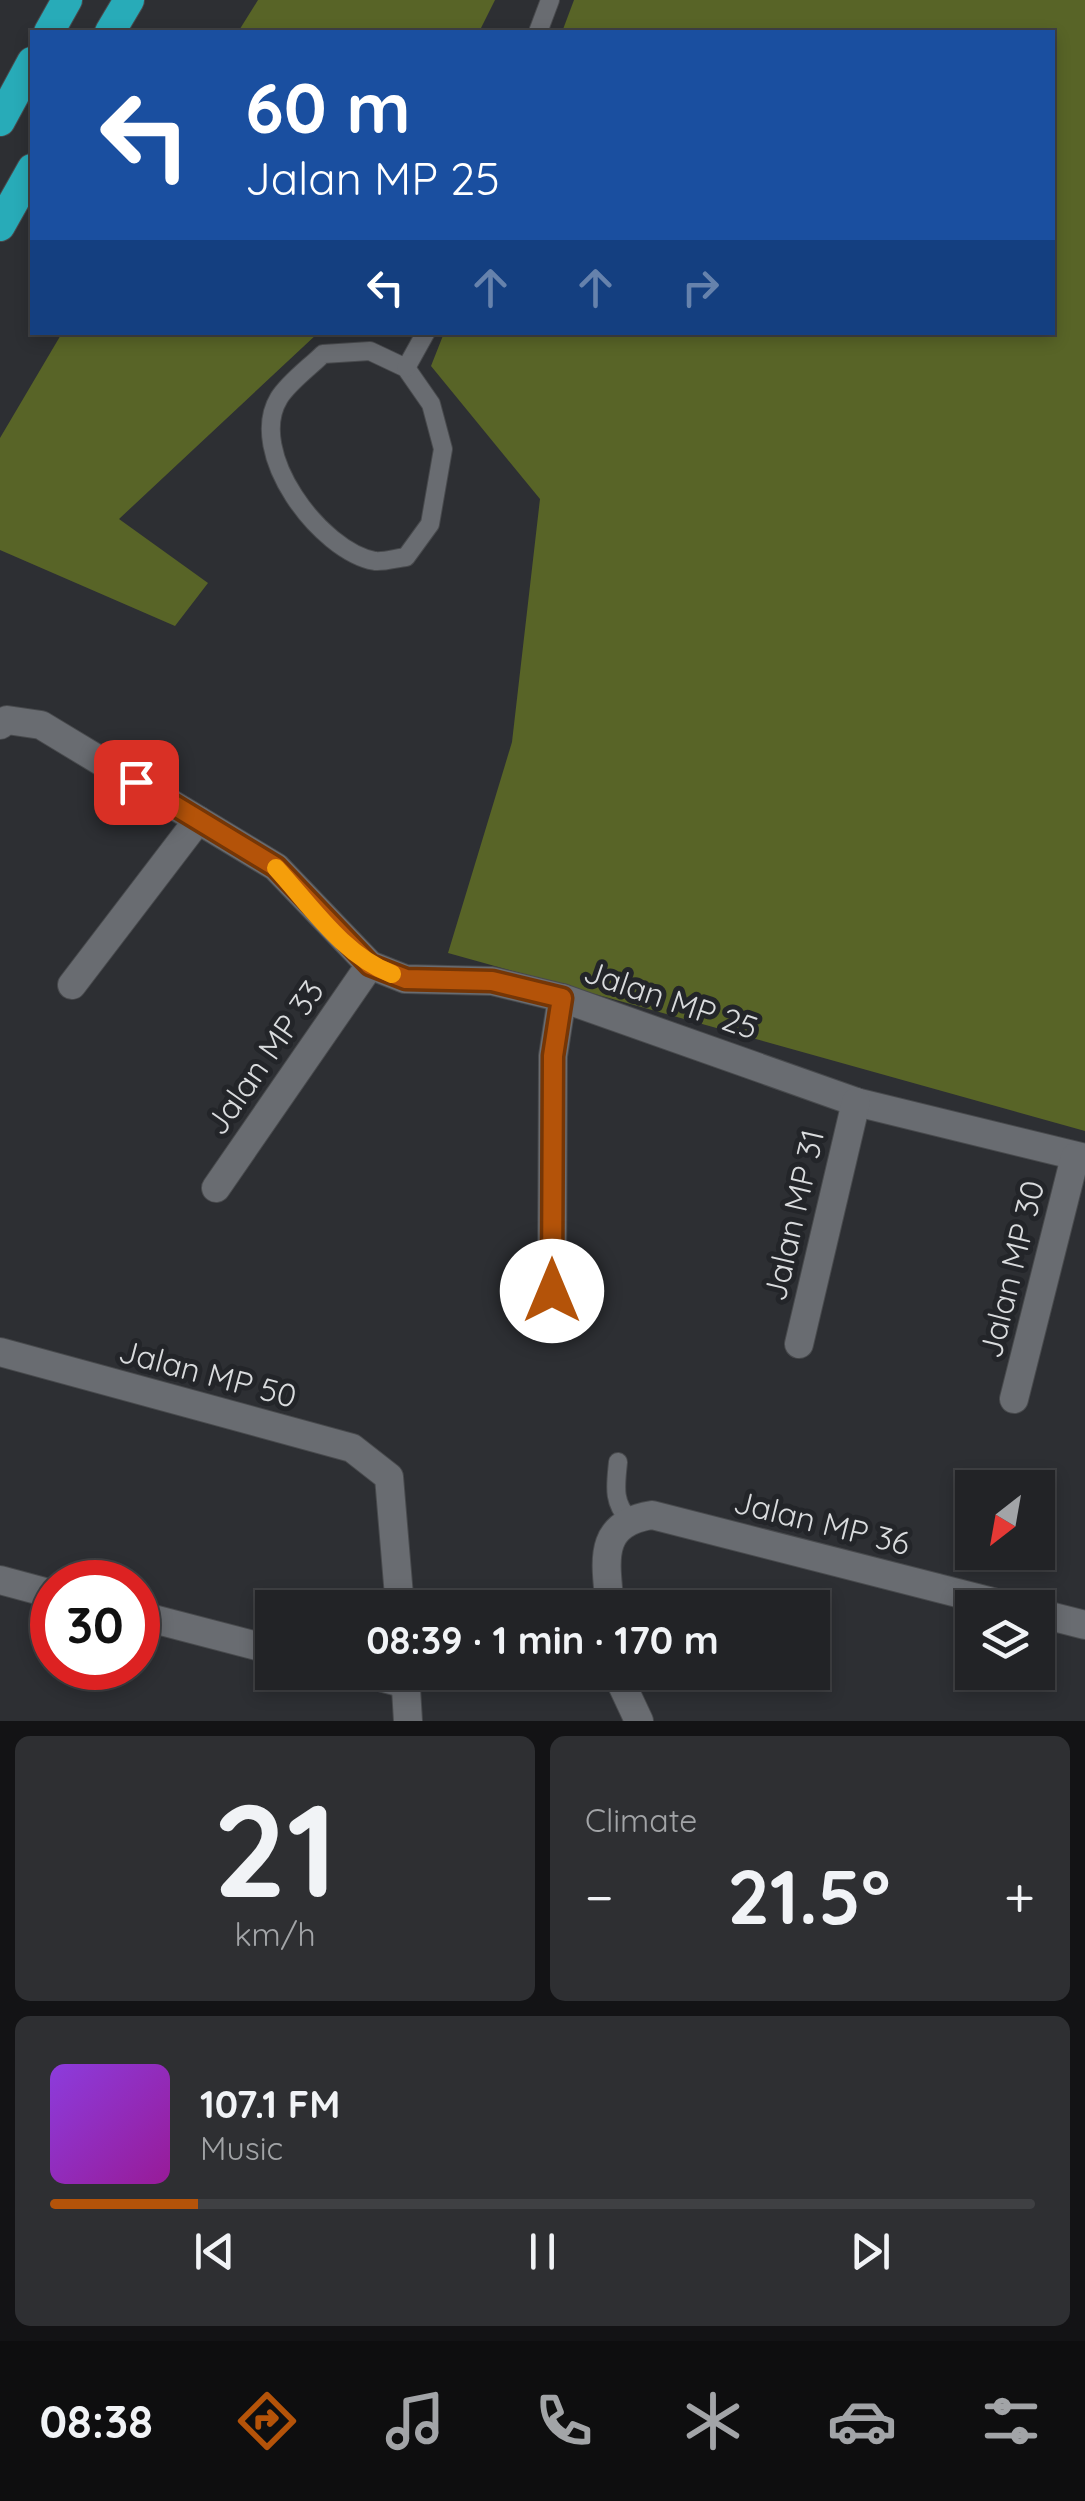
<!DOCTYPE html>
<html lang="en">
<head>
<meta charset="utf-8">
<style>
  :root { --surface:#222326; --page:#2e2f32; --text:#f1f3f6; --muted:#a2a4a7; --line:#3f4043; --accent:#b45309 }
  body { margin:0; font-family:Quicksand,sans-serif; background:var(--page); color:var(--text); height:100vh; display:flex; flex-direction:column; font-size:38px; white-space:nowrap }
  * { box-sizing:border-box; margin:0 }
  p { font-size:32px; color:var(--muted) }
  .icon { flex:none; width:55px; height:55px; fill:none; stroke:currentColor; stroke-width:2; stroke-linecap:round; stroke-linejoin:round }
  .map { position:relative; height:1721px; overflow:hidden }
  .side { display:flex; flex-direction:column; gap:15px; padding:15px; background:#131315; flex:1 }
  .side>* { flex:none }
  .banner { position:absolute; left:30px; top:30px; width:1025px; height:305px; border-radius:0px; box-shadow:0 5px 15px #0003,0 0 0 2px var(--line); background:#1a4fa0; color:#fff; overflow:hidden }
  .needle { width:65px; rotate:211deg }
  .controls { position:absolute; left:955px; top:1470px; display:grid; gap:20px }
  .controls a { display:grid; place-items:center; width:100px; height:100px; border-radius:0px; background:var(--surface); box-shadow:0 5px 15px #0003,0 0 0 2px var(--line); font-size:50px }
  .speed { position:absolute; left:30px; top:1560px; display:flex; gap:20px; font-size:50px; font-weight:700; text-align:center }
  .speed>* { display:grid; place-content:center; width:130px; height:130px; border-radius:50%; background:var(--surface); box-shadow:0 5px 15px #0003,0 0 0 2px var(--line); line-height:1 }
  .speed .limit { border:15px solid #d22; background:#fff; color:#111 }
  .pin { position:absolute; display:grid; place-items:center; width:85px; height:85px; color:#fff; margin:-42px; border-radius:20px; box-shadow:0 5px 15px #0006 }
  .me { position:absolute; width:110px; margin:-55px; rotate:0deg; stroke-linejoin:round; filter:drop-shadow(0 0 8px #0008) }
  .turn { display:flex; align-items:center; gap:35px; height:210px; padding:0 50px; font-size:45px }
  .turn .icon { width:130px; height:130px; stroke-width:2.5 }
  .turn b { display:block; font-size:70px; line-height:85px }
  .lanes { display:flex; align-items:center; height:95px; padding:0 50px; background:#0003; justify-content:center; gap:50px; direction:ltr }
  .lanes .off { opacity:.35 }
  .big { font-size:75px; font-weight:700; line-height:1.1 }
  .side .widget { flex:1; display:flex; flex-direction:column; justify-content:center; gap:15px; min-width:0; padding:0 35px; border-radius:15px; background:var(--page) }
  .side .dial { align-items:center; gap:0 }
  .dial b { font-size:130px; line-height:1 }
  .song { display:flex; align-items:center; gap:30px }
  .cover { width:120px; height:120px; border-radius:15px; background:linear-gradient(135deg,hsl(270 70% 55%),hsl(300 70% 35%)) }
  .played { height:10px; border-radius:5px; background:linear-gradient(90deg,var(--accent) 15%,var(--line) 15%) }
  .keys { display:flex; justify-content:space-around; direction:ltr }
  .heat { display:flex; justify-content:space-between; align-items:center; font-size:55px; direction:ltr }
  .side .tiles { flex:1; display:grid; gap:15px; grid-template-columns:1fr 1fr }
  .widget:last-child { grid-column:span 2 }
  .trip { position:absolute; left:255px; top:1590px; width:575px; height:100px; border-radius:0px; background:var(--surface); box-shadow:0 5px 15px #0003,0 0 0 2px var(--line); font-weight:700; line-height:100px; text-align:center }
  .menu { display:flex; height:160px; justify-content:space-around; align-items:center; background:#0e0e0f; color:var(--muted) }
  .menu .icon { width:70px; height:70px }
  .menu .selected { color:var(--accent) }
  .menu b { font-size:45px; color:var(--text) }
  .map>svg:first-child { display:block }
</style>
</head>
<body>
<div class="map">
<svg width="1085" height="1721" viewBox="0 0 1085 1721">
  <rect width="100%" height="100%" fill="#2d2f33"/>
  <g fill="#586427">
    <polygon points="258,0 495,0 479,32 238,32"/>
    <polygon points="574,0 1085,0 1085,1131 448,953 512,742 540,499 431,366 444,333 1052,332 1052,32 562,32"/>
    <polygon points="62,333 318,333 119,519 208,583 175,626 0,550 0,438"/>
  </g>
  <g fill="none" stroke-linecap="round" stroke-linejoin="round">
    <defs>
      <g id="service">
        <polyline points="538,32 550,0"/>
        <path d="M370,351L406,368L431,404L443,449L430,524L406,557C397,558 384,562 375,561C320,551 246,452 279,398C289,382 310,367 323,354Z"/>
        <polyline points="406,368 426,332"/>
        <path d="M618,1462C616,1484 612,1502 629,1519"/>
      </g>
      <g id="minor">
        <polyline points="0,725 7,720 41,725 276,867 370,965 405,979 492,981 562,998 856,1102 1085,1158"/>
        <polyline points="72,985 198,820"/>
        <polyline points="216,1188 370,965"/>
        <polyline points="552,1291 553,1056 562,998"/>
        <polyline points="799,1344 856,1102"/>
        <polyline points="0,1352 352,1448 389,1477 400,1608"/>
        <polyline points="1014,1399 1075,1157"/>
        <polyline points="0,1580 52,1594"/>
        <path d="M610,1608C606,1562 596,1524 652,1515L1016,1608"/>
        <polyline points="1038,1613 1085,1625"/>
        <polyline points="138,1615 272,1650"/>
        <polyline points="361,1672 406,1684"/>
        <polyline points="405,1672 408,1721"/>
        <polyline points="616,1672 639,1721"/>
      </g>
      <g id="motorway">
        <polyline points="49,32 67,0"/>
        <polyline points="110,32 129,0"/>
        <polyline points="0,121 32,62"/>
        <polyline points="0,226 32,169"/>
      </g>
    </defs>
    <use href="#service" stroke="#484a4d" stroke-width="20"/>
    <use href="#minor" stroke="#484a4d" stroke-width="30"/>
    <use href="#motorway" stroke="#484a4d" stroke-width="32"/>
    <use href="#service" stroke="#696c71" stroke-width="18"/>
    <use href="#minor" stroke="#696c71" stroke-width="28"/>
    <use href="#motorway" stroke="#28abb8" stroke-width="30"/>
  </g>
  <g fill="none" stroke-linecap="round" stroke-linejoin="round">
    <defs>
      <polyline id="route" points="136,782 276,867 370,965 406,979 492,981 562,998 553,1056 552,1291"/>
    </defs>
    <use href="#route" stroke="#753606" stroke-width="25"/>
    <use href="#route" stroke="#b45309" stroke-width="18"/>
    <path stroke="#f59e0b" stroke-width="18" d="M276,868C311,906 343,955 392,974"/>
  </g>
  <g text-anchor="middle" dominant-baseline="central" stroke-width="10" stroke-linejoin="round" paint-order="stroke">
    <g font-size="32" fill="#d9dbdd" stroke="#232529">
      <text transform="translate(671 999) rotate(19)">Jalan MP 25</text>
      <text transform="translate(264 1057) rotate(-55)">Jalan MP 33</text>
      <text transform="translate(793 1215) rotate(-77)">Jalan MP 31</text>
      <text transform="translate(1011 1269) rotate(-76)">Jalan MP 30</text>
      <text transform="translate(208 1373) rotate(15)">Jalan MP 50</text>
      <text transform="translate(822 1522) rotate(14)">Jalan MP 36</text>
    </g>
  </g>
</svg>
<div class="controls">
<a><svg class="needle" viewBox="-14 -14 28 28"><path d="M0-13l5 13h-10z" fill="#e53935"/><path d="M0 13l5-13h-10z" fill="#a2a4a7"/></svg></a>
<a><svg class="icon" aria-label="layers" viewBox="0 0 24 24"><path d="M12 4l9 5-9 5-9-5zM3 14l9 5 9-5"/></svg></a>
</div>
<div class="speed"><div class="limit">30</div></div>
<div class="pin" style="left:136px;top:782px;background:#d93025"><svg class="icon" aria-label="arrive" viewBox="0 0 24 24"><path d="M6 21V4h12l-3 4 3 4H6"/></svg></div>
<svg class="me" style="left:552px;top:1291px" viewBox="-20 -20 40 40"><circle r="19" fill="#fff"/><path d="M0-13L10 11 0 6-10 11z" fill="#b45309"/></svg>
<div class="trip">08:39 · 1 min · 170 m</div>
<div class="banner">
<div class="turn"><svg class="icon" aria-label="left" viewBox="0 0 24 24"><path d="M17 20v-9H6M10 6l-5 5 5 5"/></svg><div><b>60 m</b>Jalan MP 25</div></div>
<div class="lanes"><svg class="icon" aria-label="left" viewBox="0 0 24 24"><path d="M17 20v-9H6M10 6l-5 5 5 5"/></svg><svg class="icon off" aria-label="ahead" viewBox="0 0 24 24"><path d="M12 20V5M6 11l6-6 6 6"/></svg><svg class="icon off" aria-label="ahead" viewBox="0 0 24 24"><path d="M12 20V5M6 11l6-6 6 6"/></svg><svg class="icon off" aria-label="right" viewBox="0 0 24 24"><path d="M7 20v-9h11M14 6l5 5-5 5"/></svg></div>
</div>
</div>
<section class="side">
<div class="tiles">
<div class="widget dial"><b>21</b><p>km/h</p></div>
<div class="widget"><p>Climate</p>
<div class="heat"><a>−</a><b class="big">21.5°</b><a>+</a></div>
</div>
<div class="widget">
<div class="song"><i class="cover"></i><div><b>107.1 FM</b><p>Music</p></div></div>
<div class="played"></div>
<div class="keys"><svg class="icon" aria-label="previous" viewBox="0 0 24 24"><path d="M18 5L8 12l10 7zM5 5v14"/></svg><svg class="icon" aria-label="pause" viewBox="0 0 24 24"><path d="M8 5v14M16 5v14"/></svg><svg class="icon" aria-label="next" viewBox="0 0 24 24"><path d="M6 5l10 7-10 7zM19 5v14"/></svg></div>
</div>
</div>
</section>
<nav class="menu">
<b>08:38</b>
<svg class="icon selected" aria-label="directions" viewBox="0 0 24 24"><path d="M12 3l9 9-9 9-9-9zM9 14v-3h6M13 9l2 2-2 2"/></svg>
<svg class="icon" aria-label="music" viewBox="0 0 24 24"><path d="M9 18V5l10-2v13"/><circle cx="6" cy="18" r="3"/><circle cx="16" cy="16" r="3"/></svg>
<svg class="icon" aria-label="phone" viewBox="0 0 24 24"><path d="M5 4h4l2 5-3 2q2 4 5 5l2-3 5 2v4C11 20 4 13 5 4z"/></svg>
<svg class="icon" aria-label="climate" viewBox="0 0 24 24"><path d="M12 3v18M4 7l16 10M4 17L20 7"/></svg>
<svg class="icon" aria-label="car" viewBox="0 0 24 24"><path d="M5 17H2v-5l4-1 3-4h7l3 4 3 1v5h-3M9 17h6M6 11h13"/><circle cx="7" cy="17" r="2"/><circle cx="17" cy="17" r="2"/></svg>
<svg class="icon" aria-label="filters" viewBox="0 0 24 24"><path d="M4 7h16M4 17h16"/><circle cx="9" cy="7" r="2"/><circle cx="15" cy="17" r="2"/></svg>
</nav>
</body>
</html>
